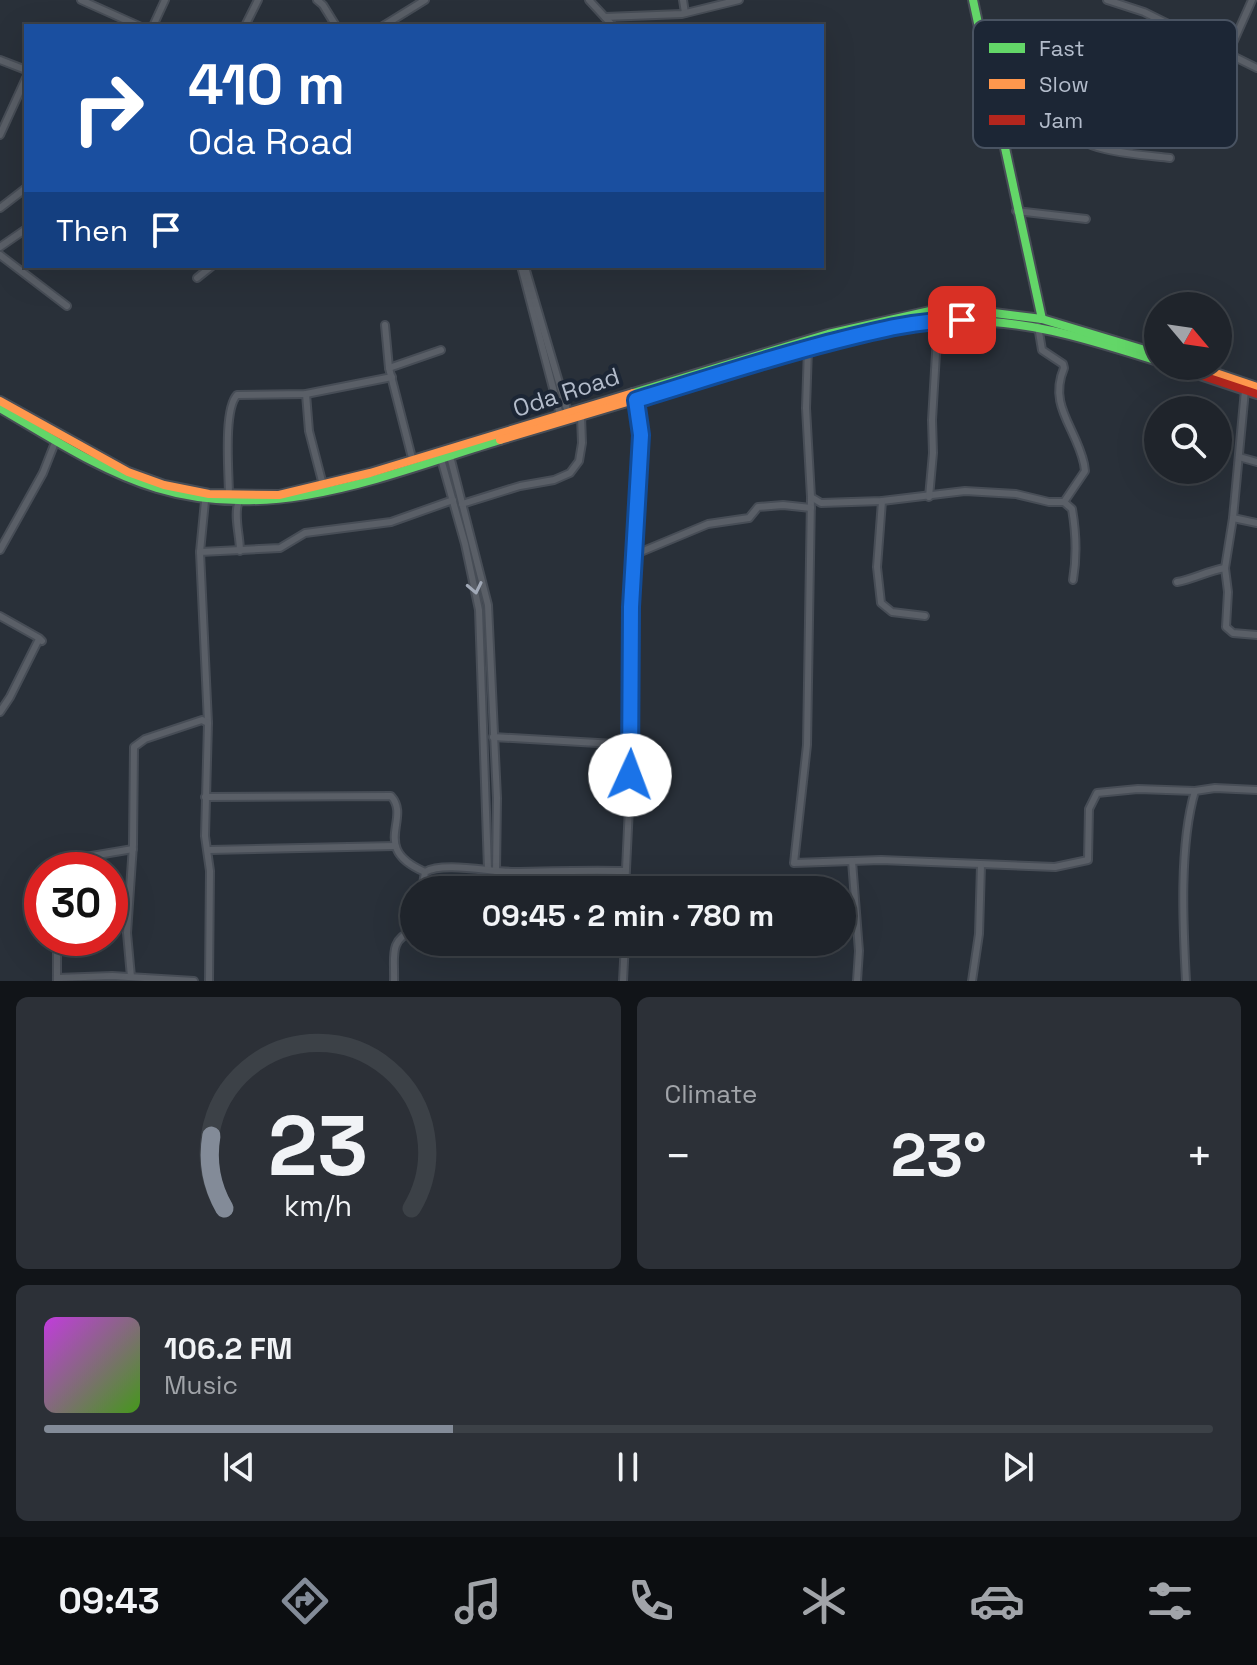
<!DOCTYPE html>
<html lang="en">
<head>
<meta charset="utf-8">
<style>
  :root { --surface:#1f242b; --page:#2c3037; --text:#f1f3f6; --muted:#a1a4a9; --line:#3c4147; --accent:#838b98 }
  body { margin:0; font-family:"Space Grotesk",sans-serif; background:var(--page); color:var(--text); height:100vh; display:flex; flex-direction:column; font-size:30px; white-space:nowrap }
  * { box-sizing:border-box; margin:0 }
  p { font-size:26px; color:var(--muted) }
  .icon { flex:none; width:44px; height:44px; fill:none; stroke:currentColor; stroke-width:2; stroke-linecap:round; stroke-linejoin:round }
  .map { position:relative; height:981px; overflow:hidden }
  .sheet { display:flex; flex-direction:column; gap:16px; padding:16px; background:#111418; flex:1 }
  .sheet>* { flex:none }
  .banner { position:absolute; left:24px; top:24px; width:800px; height:244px; border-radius:0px; box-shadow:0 8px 32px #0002,0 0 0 2px var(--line); background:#1a4fa0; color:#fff; overflow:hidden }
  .needle { width:52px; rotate:119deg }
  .controls { position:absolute; left:1144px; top:292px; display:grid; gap:16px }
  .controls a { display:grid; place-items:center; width:88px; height:88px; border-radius:50%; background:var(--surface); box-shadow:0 8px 32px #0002,0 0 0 2px var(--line); font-size:40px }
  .speed { position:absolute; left:24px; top:852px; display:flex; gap:16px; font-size:40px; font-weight:700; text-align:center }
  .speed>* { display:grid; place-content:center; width:104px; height:104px; border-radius:50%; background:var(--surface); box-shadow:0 8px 32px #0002,0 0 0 2px var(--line); line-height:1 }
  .speed .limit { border:12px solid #d22; background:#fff; color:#111 }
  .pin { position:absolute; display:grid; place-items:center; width:68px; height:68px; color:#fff; margin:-34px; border-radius:16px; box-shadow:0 4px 12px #0006 }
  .me { position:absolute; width:88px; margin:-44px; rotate:2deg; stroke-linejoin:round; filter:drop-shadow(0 0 6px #0008) }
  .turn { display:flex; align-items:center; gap:28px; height:168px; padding:0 32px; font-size:36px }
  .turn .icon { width:104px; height:104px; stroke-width:2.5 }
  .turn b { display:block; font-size:56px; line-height:68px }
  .then { display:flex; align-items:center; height:76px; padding:0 32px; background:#0003; gap:16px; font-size:30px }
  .big { font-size:60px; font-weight:600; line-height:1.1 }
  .sheet .widget { flex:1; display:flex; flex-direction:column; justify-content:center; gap:12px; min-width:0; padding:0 28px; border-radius:12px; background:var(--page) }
  .sheet .dial { align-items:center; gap:0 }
  .dial svg { height:208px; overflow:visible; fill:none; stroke:var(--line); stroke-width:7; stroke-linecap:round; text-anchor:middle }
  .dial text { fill:var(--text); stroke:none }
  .song { display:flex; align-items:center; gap:24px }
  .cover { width:96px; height:96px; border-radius:12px; background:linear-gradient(135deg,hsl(290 70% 55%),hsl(100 70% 35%)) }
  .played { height:8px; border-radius:4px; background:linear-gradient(90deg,var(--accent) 35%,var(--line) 35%) }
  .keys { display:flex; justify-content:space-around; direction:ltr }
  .heat { display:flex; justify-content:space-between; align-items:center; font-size:44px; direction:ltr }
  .sheet .tiles { flex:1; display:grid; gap:16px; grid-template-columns:1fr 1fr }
  .widget:last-child { grid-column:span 2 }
  .trip { position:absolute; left:400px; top:876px; width:456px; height:80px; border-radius:40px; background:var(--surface); box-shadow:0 8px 32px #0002,0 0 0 2px var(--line); font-weight:600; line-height:80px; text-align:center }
  .menu { display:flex; height:128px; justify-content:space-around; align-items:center; background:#0c0e11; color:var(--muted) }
  .menu .icon { width:56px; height:56px }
  .menu .active { color:var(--accent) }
  .menu b { font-size:36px; color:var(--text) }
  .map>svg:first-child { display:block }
</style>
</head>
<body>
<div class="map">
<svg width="1257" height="981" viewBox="0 0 1257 981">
  <rect width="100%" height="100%" fill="#293039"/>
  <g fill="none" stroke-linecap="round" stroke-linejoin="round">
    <defs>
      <g id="street">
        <polyline points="81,0 139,26"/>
        <polyline points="317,0 323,5 336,26"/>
        <polyline points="589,0 613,26"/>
        <polyline points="683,0 685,13"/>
        <polyline points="1107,0 1144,12 1257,68"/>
        <polyline points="605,17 682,14 739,0"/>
        <polyline points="153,26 165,0"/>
        <polyline points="245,26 258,0"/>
        <polyline points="383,26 425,0"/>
        <polyline points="983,37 1029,47 1226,120"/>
        <polyline points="1228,54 1252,0"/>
        <polyline points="0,60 26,70"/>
        <path d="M1066,61C1067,82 1064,109 1071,129C1080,153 1148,155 1170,158"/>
        <polyline points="0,135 26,78"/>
        <polyline points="0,208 26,188"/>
        <polyline points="1016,211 1086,219"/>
        <polyline points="0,247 26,229"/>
        <polyline points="0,255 67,306"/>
        <polyline points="521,266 560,415"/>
        <polyline points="525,267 568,413"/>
        <polyline points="197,278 212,266"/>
        <polyline points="385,325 389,368 412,458"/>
        <path d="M1038,326L1042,350L1063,364L1064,368C1048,406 1076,427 1084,464L1085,471L1064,502"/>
        <polyline points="808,348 806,408 811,497 807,745 794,863 881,860 1055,867 1088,860 1089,809 1097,793 1138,789 1195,791"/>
        <polyline points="389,368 441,350"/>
        <polyline points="1245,390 1233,518 1257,523"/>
        <polyline points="306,394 309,431 323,485"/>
        <polyline points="450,456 488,605 497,798 496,871"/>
        <polyline points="1239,457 1257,462"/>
        <polyline points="441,459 465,544 479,610 488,869"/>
        <path d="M229,496C229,474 223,410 237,395L306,394L392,377"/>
        <path d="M811,497L821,503L882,501L965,491L1016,494L1049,502H1064L1072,509C1076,532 1077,556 1073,580"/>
        <polyline points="929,497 933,453 932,420 938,320"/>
        <polyline points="205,501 200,552 208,723"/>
        <polyline points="882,501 877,567 881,603 892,612 925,616"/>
        <path d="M238,504C234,517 240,536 240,551"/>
        <polyline points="462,504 520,486 554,480 570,473 579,461 582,443 581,416"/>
        <polyline points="1233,518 1225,568 1228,592 1226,627 1233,633 1257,635"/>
        <polyline points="0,550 43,473 56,440"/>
        <polyline points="200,552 280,548 305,533 391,522 453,500"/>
        <polyline points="636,554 708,524 749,518 758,507 783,505 811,508"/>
        <path d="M1177,582C1194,579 1207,571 1225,568"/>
        <polyline points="0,616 39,638 42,641 39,639 10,697 0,712"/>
        <polyline points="493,737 632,745"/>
        <path d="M205,797L391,796C412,819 369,848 425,872C444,861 495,873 518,872C554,871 589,870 625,871"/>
        <polyline points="209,850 395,846"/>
        <polyline points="852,861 859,951 857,981"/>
        <polyline points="56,870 61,863 68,860 133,849"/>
        <polyline points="422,890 425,872"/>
        <polyline points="625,890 632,745 631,607 641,435 636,400"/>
        <polyline points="57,938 57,981"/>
        <polyline points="131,977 127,933 133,845 134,747 145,739 202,720 208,723 205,836 210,871 209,981"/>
        <polyline points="57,978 112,976 194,981"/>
        <path d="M394,981C395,957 388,940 414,930"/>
        <polyline points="623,981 625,942"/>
        <polyline points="972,981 979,934 981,865"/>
        <path d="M1186,981C1183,925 1179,845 1195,791L1215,788L1257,790"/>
      </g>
      <g id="fast">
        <polyline points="973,0 1042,319"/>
        <path d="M950,321C1028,319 1085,338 1158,361"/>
        <polyline points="633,393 828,334 930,311 986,312 1042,319 1158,354"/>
        <path d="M0,408C50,437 101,471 157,488C275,524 388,474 500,440"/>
      </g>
      <g id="slow">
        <polyline points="1195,366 1257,387"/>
        <polyline points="0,401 128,472 164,485 209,494 279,495 370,473 633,393"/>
        <polyline points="500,440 808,348 919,321 950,321"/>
      </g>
      <polyline id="jam" points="1173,366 1257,394"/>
    </defs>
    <use href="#street" stroke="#474d56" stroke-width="10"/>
    <use href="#fast" stroke="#474d56" stroke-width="12"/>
    <use href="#slow" stroke="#474d56" stroke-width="12"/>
    <use href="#jam" stroke="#474d56" stroke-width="12"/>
    <use href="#street" stroke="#5a5f67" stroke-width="6"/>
    <use href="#fast" stroke="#63d668" stroke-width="8"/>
    <use href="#slow" stroke="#ff974d" stroke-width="8"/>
    <use href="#jam" stroke="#b3261e" stroke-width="8"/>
  </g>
  <defs><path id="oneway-chevron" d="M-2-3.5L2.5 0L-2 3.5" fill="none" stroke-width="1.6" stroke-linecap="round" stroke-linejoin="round" transform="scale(2)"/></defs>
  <use stroke="#a1a9b7" href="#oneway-chevron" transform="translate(475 588) rotate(78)"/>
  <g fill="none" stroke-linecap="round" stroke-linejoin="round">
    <defs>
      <path id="route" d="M630,775L631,607L641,435L636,400C702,380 768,358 835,341C878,330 918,320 962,320"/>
    </defs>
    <use href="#route" stroke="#114b97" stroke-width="20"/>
    <use href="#route" stroke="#1a73e8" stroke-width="14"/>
  </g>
  <g text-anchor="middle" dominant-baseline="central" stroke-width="8" stroke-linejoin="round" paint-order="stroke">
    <g font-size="24" fill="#b3bccb" stroke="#1c2635">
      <text transform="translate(566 392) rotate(-18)">Oda Road</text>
    </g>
  </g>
  <rect x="973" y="20" width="264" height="128" rx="12" fill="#1c2635" stroke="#495362" stroke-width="2"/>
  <rect x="989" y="43" width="36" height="10" fill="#63d668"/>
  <rect x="989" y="79" width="36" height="10" fill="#ff974d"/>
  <rect x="989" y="115" width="36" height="10" fill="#b3261e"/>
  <g font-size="22" fill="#b3bccb">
    <text x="1039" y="56">Fast</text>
    <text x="1039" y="92">Slow</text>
    <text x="1039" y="128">Jam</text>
  </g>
</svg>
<div class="controls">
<a><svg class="needle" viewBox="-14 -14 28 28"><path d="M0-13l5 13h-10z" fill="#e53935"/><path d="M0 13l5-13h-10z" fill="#a1a4a9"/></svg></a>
<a><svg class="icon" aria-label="search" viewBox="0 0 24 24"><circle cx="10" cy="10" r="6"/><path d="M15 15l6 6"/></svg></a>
</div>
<div class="speed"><div class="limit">30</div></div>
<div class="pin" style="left:962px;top:320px;background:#d93025"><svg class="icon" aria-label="arrive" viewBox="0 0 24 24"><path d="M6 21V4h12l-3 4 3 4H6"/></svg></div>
<svg class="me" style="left:630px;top:775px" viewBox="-20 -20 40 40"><circle r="19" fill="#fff"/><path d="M0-13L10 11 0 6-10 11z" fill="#1a73e8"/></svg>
<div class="trip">09:45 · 2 min · 780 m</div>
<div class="banner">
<div class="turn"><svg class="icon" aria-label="right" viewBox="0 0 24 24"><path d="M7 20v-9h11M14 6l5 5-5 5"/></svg><div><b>410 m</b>Oda Road</div></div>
<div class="then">Then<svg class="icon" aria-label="arrive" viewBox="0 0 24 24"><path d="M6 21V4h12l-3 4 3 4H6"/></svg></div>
</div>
</div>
<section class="sheet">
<div class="tiles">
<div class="widget dial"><svg viewBox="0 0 100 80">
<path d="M14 69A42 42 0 1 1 86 69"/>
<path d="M14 69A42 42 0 0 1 9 41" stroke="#838b98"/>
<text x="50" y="56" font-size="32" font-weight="700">23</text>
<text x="50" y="72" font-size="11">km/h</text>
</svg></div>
<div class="widget"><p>Climate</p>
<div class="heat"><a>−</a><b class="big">23°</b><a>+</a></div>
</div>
<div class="widget">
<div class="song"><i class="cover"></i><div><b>106.2 FM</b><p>Music</p></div></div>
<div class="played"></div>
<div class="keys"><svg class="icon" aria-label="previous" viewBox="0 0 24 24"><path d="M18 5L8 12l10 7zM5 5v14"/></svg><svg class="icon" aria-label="pause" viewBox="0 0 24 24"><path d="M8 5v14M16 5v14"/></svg><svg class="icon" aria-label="next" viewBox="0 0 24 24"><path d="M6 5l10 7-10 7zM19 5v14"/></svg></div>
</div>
</div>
</section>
<nav class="menu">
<b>09:43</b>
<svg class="icon active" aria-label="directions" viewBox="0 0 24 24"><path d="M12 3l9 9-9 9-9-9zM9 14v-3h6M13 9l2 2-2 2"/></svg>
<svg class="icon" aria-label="music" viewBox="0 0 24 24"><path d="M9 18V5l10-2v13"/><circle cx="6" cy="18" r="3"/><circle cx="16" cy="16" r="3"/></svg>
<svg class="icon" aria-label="phone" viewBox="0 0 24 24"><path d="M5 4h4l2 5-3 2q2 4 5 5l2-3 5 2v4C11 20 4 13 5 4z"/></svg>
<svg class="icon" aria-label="climate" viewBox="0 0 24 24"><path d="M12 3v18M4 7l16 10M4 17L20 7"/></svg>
<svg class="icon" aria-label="car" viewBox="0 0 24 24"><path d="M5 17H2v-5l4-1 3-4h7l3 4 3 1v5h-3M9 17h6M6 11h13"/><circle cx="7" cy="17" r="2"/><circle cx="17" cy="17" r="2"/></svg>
<svg class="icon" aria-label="filters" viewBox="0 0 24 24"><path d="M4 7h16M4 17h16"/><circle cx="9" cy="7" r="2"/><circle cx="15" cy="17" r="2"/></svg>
</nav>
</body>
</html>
